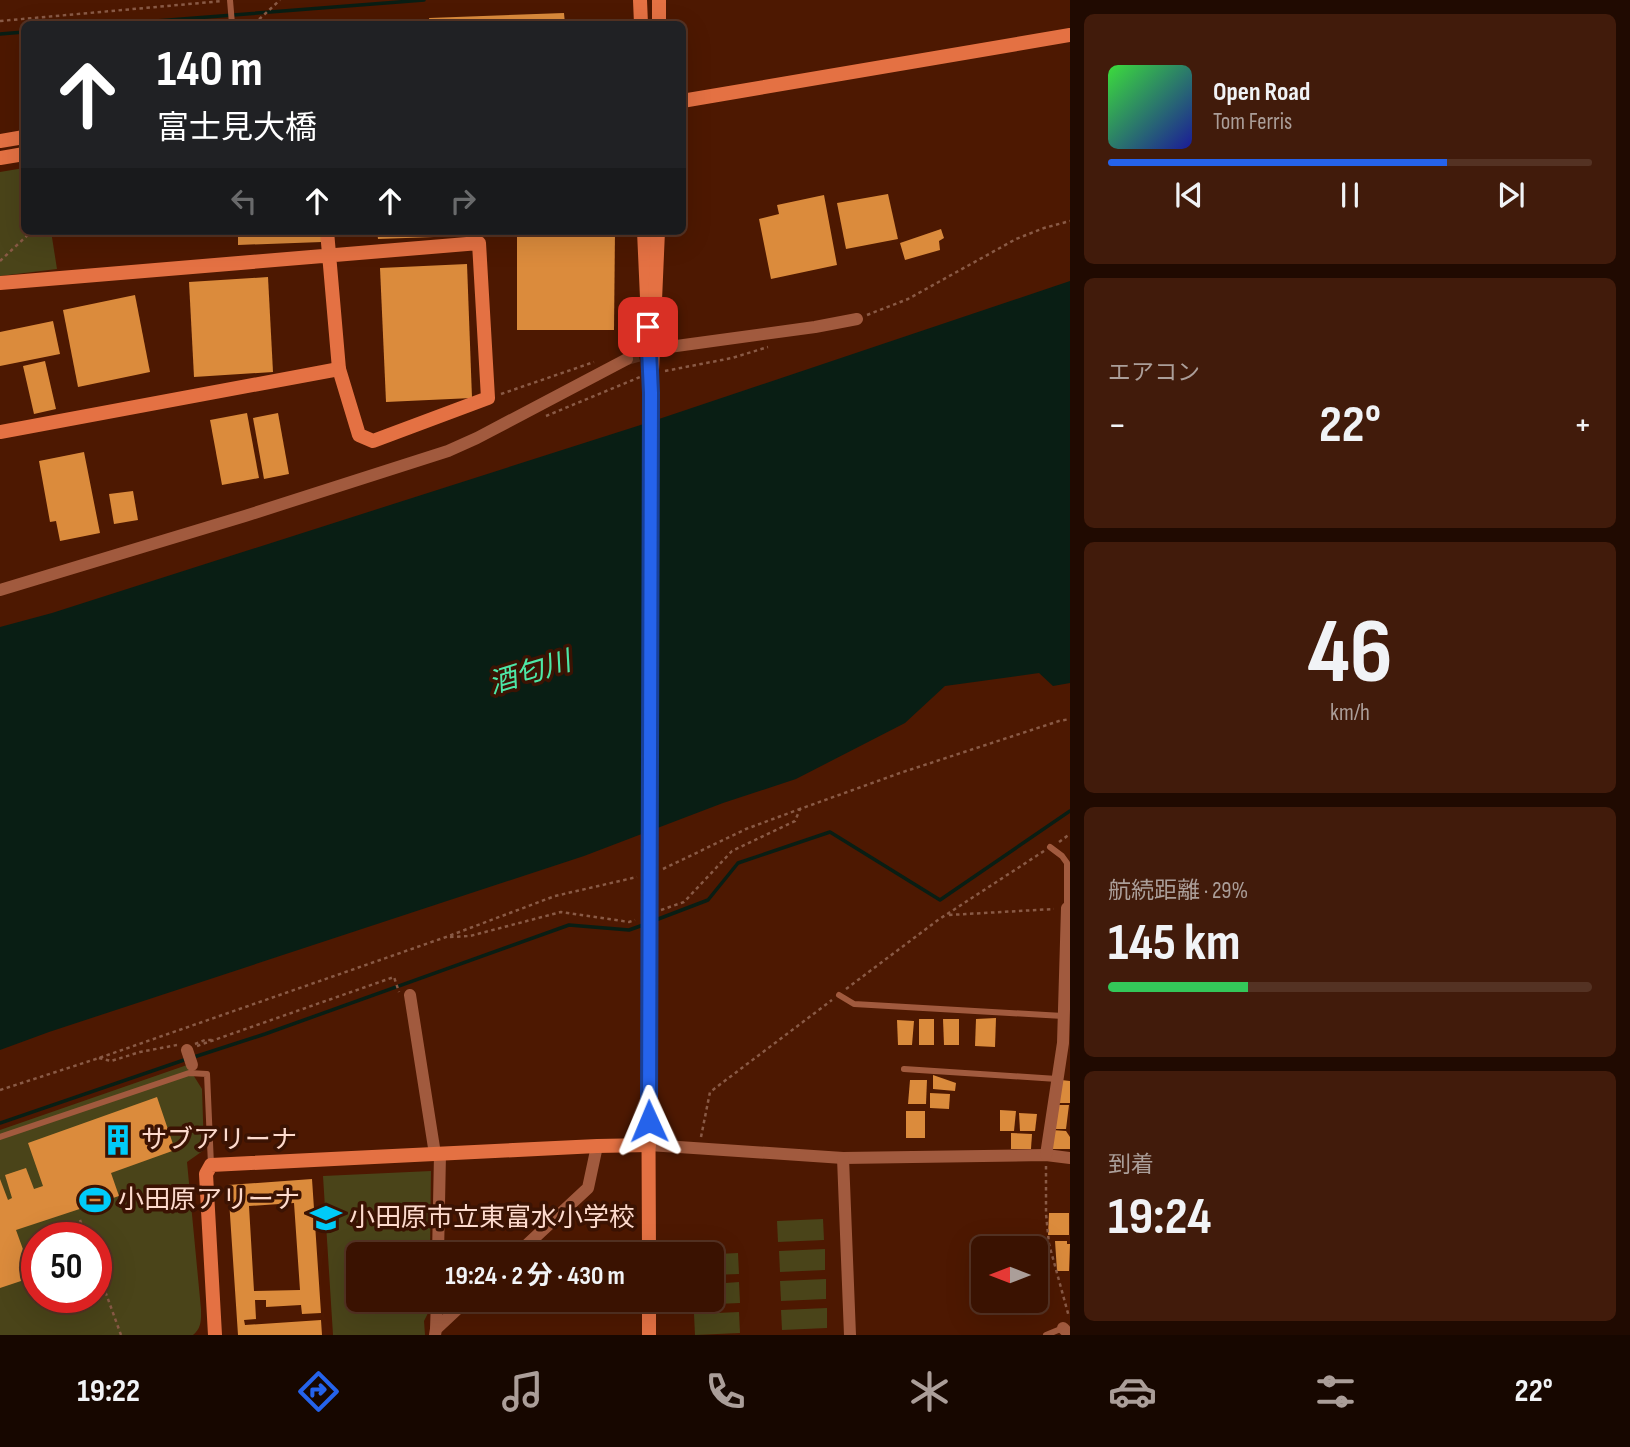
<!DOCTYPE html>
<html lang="ja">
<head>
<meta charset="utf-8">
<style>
  :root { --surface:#3a1201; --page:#411b0b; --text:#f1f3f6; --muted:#ab9e99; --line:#543223; --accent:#2563eb }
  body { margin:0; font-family:"Sofia Sans Condensed","Noto Sans JP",sans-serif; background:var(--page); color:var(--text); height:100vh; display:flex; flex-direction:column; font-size:26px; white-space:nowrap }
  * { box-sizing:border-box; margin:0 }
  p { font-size:23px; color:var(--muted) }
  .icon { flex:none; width:38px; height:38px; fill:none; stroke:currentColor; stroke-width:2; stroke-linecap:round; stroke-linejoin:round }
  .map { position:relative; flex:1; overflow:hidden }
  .drawer { display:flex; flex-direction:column; gap:14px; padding:14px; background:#200a01; width:560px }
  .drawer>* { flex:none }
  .top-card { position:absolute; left:21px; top:21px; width:665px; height:214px; border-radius:10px; box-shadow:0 7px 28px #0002,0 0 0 2px var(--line); background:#202124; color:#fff; overflow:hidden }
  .needle { width:46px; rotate:270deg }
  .controls { position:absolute; left:971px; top:1236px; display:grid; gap:14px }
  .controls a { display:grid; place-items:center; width:77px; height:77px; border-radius:10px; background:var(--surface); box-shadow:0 7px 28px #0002,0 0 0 2px var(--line); font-size:35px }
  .speed { position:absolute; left:21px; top:1222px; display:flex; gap:14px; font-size:35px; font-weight:700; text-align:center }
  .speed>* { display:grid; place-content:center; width:91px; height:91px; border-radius:50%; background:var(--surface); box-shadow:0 7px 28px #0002,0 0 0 2px var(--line); line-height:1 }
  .speed .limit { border:10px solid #d22; background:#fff; color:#111 }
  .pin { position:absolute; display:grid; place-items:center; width:60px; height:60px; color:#fff; margin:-30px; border-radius:14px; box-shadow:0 4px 10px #0006 }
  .me { position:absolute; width:77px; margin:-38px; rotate:359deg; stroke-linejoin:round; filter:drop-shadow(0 0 5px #0008) }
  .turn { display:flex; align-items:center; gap:24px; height:147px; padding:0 21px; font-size:32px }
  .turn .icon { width:91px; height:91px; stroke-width:2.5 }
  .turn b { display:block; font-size:49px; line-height:60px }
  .lanes { display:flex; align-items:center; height:66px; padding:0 21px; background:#0003; justify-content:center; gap:35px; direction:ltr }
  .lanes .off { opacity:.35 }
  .big { font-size:52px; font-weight:700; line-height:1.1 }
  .drawer .card { flex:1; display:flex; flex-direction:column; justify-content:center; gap:10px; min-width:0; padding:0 24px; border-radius:10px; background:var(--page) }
  .drawer .dial { align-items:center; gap:0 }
  .dial b { font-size:91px; line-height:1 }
  .song { display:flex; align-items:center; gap:21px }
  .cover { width:84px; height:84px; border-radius:10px; background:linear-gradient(135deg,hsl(120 70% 55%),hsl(240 70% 35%)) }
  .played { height:7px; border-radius:4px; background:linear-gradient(90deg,var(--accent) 70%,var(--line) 70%) }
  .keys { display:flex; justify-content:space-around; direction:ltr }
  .heat { display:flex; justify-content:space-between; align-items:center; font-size:38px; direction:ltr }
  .charge { height:10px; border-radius:5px; background:linear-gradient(90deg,#34c759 29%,var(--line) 0) }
  .trip { position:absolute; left:346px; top:1242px; width:378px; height:70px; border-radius:10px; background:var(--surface); box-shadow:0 7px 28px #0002,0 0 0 2px var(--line); font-weight:700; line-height:70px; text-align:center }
  .tab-bar { display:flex; height:112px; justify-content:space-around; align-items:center; background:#170700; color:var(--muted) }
  .tab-bar .icon { width:49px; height:49px }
  .tab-bar .current { color:var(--accent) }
  .tab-bar b { font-size:32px; color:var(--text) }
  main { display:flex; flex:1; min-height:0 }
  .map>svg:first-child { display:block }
</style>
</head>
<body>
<main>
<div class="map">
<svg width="1070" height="1335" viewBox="0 0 1070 1335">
  <rect width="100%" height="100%" fill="#4d1801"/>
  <g fill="#4a4419" fill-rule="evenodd">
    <polygon points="24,168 24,231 51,231 57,269 0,276 0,172"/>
    <path d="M187,1065L202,1089L204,1150L187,1162L201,1309C201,1319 202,1328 193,1335H0V1130ZM37,1237H96V1297H37Z"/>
    <polygon points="431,1171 430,1255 359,1255 359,1300 430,1300 430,1309 424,1321 425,1335 333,1335 323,1176"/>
    <polygon points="823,1219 824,1240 778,1242 777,1221"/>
    <polygon points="825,1249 825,1270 780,1272 779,1251"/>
    <polygon points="738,1253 739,1274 712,1275 712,1255 696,1255"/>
    <polygon points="826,1279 826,1299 781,1301 780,1281"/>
    <polygon points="739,1282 740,1303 694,1305 694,1300 712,1300 712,1284"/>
    <polygon points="827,1308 827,1328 782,1330 781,1310"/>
    <polygon points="739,1312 740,1333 695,1335 694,1314"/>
  </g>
  <polygon fill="#091e14" points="1070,281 1070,683 1053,686 1039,673 945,686 905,723 796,779 723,803 584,856 49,1032 0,1050 0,627 52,613 650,422"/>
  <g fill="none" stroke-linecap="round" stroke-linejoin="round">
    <g stroke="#091e14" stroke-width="3.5">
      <polyline points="117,24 424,0"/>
      <polyline points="0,34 24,32"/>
      <polyline points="653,921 708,900 738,863 830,832 940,900 1070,811"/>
      <polyline points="194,1057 265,1034 569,925 629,930 646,924"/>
      <polyline points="0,1123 187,1059"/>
    </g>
  </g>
  <g fill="#db8b3c" fill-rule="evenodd">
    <polygon points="564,13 565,24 430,24 429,18"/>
    <polygon points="888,194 898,239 846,249 837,203"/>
    <polygon points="824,195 837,265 771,279 759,219 779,214 777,205"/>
    <polygon points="941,229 944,238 939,241 940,250 905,260 900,243"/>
    <polygon points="238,231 321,231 322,242 238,245"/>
    <polygon points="377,231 434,231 434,237 378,239"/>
    <polygon points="517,231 615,231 614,330 517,330"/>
    <polygon points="467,264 472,398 386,402 380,268"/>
    <polygon points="268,277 273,372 194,377 189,282"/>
    <polygon points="135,295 150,372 78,387 63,310"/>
    <polygon points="53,321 60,354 0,366 0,332"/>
    <polygon points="45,361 56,409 34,414 23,366"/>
    <polygon points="247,413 259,478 222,485 210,420"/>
    <polygon points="278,413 289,474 264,479 253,418"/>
    <polygon points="84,452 100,533 60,541 56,521 50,522 39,461"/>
    <polygon points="133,491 138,520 114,524 109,494"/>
    <polygon points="996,1018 995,1047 975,1046 976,1019"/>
    <rect x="919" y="1019" width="15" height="26"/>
    <polygon points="943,1019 959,1019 959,1045 944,1045"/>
    <polygon points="897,1020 914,1021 912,1045 898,1045"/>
    <polygon points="933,1075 956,1083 955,1091 933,1089"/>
    <polygon points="910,1080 927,1080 926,1104 908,1104"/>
    <polygon points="1061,1080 1070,1081 1070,1103 1059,1103"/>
    <polygon points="930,1093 950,1094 949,1109 930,1108"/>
    <polygon points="157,1097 175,1150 111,1173 119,1196 16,1230 33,1277 0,1288 0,1179 8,1200 12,1198 5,1175 26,1168 34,1189 43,1186 28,1143"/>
    <polygon points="1056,1105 1069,1105 1066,1129 1054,1129"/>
    <polygon points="1000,1110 1016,1111 1014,1131 1000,1131"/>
    <rect x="906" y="1111" width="19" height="27"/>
    <polygon points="1019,1113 1037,1114 1035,1131 1020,1131"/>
    <polygon points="1052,1130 1066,1131 1070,1137 1070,1149 1051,1149"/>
    <polygon points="1011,1133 1032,1134 1031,1149 1011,1149"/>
    <path d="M312,1179L321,1313L302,1314L301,1305L266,1307V1300H255L256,1319L244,1320L245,1325L321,1320L322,1335H238L228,1185ZM294,1203L300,1290L254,1291L249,1206Z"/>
    <polygon points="1049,1213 1069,1213 1069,1235 1048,1235"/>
    <polygon points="1055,1241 1067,1241 1067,1244 1070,1244 1069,1271 1057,1271"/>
  </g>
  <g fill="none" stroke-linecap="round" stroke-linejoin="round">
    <polyline stroke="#673520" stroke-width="12" stroke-dasharray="12 6" stroke-linecap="butt" points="627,359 669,347"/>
    <g stroke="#895a46" stroke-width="2.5" stroke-dasharray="3.5 3.5" stroke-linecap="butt">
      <polyline points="0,21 223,1"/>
      <polyline points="254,24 280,0"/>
      <polyline points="0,261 32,231"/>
      <polyline points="669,301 669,337"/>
      <polyline points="867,315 908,299 1016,239 1044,228 1070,221"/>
      <polyline points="665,371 732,358 768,347"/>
      <polyline points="501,394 594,362"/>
      <polyline points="546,416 640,377"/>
      <polyline points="1059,842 1070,834"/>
      <polyline points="663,869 746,829 800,809"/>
      <polyline points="661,910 684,902 732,851 795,821 800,809 900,773 1059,721 1070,719"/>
      <polyline points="949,915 1054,909"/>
      <polyline points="450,937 470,936 561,912 629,922 635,920"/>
      <polyline points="846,989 938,920 1044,851"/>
      <polyline points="195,1044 205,1040 212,1040"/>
      <polyline points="197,1046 394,977 399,992"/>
      <polyline points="99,1058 111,1061 140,1052 177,1045"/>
      <polyline points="0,1090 99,1058 446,937 555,896 637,877"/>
      <polyline points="701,1137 710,1092 832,1000"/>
      <polyline points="1046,1166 1046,1214 1049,1244 1069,1317"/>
      <polyline points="80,1220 86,1237"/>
      <polyline points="96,1266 121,1335"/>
    </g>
    <g stroke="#a15a3e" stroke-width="6">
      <polyline points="230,0 232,24"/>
      <polyline points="1050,847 1062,856 1067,863 1067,907"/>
      <polyline points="839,995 854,1004 1063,1016"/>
      <polyline points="904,1069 1057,1079"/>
      <polyline points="0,1137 189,1073 207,1074 211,1165"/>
      <polyline points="1046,1335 1063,1328"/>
    </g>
    <g stroke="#a15a3e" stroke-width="12">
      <polyline points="669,347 815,327 857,319"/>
      <polyline points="0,590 245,516 448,451 477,438 627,359"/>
      <polyline points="410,995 435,1154"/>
      <polyline points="187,1050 192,1065"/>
      <polyline points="649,1145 843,1158 1046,1155 1070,1158"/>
      <polyline points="1046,1155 1063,1043 1067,908"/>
      <polyline points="843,1158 850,1335"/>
      <polyline points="438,1255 440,1154"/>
      <polyline points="516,1255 588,1188 597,1146"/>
      <polyline points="1063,1328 1070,1335"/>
      <polyline points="436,1329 437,1300"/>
      <polyline points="435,1335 436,1329 467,1300"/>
    </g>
    <g stroke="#e47143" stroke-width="14">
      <polyline points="640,0 641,24"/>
      <polyline points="659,0 659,24"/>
      <polyline points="682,101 1070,35"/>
      <polyline points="0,141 24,137"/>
      <polyline points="0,158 24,154"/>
      <polyline points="644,231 647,298"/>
      <polyline points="0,283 479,243 488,398 373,441 359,435 339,369 327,231"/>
      <polyline points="0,432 339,369"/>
      <polyline points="649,910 651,393 658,231"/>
      <polyline points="648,1027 649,1255"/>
      <polyline points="215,1335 206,1174 211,1165 597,1146 649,1145"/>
      <polyline points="649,1335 649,1300"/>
    </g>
    <polyline stroke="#e47143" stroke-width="14" points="648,1027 649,910"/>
  </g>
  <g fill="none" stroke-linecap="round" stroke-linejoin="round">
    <defs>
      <polyline id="route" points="648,327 651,393 649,1121"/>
    </defs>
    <use href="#route" stroke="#184099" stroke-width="18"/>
    <use href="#route" stroke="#2563eb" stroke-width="12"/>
  </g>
  <defs>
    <symbol id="building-bare" viewBox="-9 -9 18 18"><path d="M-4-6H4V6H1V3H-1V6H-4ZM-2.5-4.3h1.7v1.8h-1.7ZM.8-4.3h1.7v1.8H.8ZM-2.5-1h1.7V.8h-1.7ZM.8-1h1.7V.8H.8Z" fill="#00cbf8" stroke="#3b1303" stroke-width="2.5" paint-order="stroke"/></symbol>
    <symbol id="stadium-bare" viewBox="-9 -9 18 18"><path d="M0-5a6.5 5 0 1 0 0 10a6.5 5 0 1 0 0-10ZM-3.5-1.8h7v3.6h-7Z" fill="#00cbf8" stroke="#3b1303" stroke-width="2.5" paint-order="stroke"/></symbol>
    <symbol id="school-bare" viewBox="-9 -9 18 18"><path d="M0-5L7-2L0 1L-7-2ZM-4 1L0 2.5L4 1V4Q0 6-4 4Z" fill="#00cbf8" stroke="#3b1303" stroke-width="2.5" paint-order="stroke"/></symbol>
  </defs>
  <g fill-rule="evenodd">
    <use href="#building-bare" x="96" y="1118" width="44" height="44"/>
    <use href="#stadium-bare" x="73" y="1178" width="44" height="44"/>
    <use href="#school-bare" x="304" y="1196" width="44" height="44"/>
  </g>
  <g text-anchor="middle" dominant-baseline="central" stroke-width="7" stroke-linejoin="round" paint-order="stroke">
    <g font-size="26" fill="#fddacd" stroke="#3b1303" text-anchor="start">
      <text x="141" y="1140">サブアリーナ</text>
      <text x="118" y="1200">小田原アリーナ</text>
      <text x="349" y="1218">小田原市立東富水小学校</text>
    </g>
    <g font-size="28" font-style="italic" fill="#4de7a7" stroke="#3b1303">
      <text transform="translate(530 673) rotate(-17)">酒匂川</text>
    </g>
  </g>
</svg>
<div class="controls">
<a><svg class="needle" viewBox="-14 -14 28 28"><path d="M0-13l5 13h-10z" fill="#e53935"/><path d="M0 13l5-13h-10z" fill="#ab9e99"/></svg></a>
</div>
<div class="speed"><div class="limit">50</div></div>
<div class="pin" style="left:648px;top:327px;background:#d93025"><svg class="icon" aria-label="arrive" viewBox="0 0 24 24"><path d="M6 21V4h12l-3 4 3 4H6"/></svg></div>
<svg class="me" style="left:649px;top:1121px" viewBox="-20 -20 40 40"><path d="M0-17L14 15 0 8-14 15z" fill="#2563eb" stroke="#fff" stroke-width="4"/></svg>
<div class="trip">19:24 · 2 分 · 430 m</div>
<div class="top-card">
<div class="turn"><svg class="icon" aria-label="ahead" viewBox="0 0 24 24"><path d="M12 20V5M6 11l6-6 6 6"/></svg><div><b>140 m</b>富士見大橋</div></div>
<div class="lanes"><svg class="icon off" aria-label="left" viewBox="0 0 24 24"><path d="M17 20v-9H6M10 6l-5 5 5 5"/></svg><svg class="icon" aria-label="ahead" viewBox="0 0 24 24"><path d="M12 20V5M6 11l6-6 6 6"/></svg><svg class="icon" aria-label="ahead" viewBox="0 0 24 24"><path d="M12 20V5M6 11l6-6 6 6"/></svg><svg class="icon off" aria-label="right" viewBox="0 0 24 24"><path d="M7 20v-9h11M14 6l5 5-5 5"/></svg></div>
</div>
</div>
<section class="drawer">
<div class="card">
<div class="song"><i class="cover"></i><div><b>Open Road</b><p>Tom Ferris</p></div></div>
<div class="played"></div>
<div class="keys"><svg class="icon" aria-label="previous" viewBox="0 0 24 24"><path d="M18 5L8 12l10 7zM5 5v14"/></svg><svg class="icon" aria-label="pause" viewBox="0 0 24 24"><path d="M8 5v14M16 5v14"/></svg><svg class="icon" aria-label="next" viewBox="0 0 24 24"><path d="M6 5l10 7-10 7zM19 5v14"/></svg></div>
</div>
<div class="card"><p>エアコン</p>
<div class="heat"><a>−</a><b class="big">22°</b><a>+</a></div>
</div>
<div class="card dial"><b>46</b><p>km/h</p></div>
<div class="card"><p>航続距離 · 29%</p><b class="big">145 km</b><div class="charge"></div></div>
<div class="card"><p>到着</p><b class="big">19:24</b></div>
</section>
</main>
<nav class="tab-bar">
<b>19:22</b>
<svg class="icon current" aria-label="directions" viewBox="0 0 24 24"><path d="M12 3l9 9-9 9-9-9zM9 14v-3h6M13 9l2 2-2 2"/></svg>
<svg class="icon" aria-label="music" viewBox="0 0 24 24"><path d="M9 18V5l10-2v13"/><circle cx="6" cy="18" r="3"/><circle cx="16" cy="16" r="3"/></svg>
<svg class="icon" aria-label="phone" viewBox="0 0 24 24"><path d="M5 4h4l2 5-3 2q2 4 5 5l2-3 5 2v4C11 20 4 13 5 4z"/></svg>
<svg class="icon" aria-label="climate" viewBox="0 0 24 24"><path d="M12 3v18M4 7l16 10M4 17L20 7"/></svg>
<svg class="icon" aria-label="car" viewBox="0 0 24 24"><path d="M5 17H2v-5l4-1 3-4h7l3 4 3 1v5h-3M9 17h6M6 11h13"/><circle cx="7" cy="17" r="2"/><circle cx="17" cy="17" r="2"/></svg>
<svg class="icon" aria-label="filters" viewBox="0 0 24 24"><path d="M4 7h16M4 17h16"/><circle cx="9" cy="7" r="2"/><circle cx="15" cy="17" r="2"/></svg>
<b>22°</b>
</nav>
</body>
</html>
